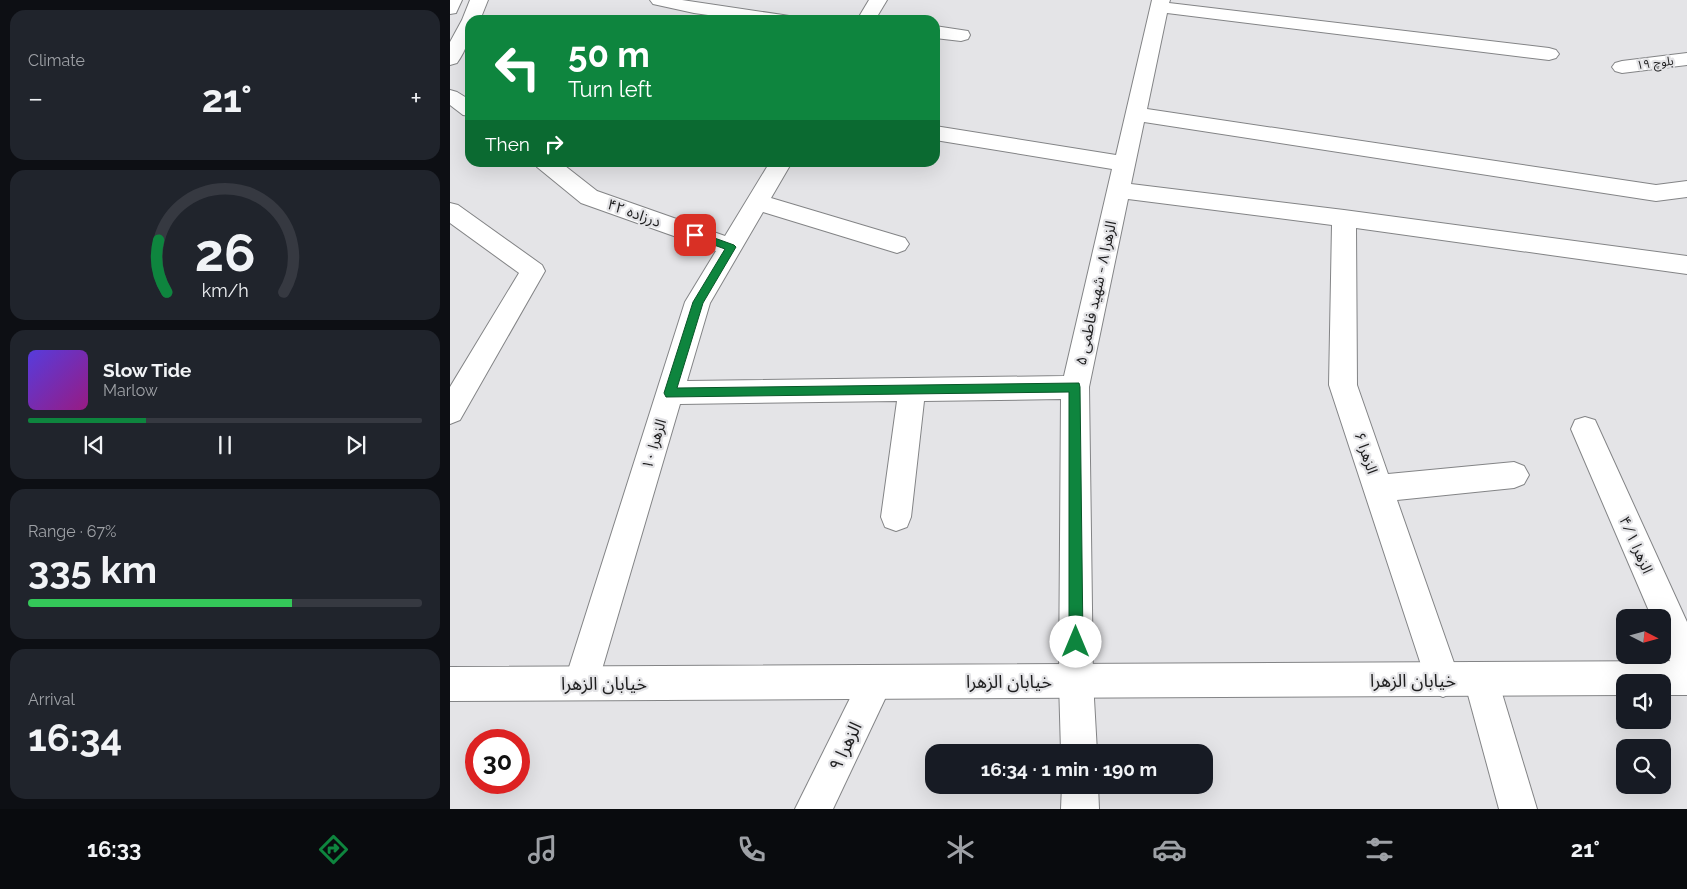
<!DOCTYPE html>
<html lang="en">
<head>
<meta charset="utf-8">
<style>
  :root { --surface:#171b24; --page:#20242c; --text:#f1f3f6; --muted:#9ea1a6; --line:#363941; --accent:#0e853e }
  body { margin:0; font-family:Raleway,"Noto Sans Arabic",sans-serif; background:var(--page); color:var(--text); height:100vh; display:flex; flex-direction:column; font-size:19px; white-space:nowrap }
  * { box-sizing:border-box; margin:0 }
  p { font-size:16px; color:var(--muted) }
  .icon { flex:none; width:28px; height:28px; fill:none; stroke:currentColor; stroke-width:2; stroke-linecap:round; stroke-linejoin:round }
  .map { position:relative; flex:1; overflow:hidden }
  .side { display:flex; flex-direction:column; gap:10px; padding:10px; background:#0d0f14; width:450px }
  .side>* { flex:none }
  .guide { position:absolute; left:15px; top:15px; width:475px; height:152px; border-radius:15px; box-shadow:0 5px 20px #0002; background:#0e853e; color:#fff; overflow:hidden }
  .needle { width:32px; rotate:96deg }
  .controls { position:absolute; left:1166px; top:609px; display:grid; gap:10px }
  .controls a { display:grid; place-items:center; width:55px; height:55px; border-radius:10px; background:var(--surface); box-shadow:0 5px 20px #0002; font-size:25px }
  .speed { position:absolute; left:15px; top:729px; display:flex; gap:10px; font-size:25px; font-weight:700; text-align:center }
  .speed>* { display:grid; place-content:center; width:65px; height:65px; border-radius:50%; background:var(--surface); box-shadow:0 5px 20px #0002; line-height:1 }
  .speed .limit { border:8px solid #d22; background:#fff; color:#111 }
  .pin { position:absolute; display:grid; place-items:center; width:42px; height:42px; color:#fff; margin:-21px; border-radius:10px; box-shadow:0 2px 8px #0006 }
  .me { position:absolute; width:55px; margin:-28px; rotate:0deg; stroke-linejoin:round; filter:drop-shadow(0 0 4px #0008) }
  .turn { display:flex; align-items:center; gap:18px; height:105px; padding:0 20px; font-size:22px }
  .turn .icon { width:65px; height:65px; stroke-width:2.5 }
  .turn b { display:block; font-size:35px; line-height:42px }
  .then { display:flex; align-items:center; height:48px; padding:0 20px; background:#0003; gap:10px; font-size:19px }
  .big { font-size:38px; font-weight:700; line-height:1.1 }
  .side .card { flex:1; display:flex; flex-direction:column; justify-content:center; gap:8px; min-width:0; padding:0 18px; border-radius:15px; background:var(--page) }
  .side .dial { align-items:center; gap:0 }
  .dial svg { height:130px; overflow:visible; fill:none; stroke:var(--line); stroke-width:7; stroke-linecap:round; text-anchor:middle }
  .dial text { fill:var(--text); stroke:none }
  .song { display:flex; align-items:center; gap:15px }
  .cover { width:60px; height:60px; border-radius:8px; background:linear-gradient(135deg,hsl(250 70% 55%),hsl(310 70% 35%)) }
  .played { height:5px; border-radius:2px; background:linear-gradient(90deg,var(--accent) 30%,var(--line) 30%) }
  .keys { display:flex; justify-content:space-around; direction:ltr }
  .heat { display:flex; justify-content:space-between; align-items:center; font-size:28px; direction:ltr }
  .charge { height:8px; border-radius:4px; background:linear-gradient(90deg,#34c759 67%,var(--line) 0) }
  .trip { position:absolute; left:475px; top:744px; width:288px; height:50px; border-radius:15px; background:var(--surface); box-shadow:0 5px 20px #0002; font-weight:700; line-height:50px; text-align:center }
  .menu { display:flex; height:80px; justify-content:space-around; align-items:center; background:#090b0e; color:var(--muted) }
  .menu .icon { width:35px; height:35px }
  .menu .selected { color:var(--accent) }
  .menu b { font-size:22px; color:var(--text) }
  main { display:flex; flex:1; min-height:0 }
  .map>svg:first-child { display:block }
</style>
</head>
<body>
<main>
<section class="side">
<div class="card"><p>Climate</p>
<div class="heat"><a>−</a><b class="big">21°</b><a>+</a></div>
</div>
<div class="card dial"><svg viewBox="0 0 100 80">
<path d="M14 69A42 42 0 1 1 86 69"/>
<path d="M14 69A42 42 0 0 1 9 37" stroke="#0e853e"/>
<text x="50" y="56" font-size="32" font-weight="700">26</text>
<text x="50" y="72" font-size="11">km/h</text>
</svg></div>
<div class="card">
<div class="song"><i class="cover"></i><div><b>Slow Tide</b><p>Marlow</p></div></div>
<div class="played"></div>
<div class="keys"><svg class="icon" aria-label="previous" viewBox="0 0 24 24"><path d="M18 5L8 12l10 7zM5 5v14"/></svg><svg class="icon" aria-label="pause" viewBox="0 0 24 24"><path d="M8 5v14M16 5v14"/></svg><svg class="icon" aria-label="next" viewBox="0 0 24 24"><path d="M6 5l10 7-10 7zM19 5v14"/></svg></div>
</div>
<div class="card"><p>Range · 67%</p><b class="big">335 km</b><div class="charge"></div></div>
<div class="card"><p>Arrival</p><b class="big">16:34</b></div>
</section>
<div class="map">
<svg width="1237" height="809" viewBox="0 0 1237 809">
  <rect width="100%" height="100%" fill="#e4e4e7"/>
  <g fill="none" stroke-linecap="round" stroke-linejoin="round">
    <defs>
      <g id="street">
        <polygon points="200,0 232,0 333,15 339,16 342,20 293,20 244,13 203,4"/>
        <polygon points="419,0 437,0 425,20 407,20"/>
        <polygon points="702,0 720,0 719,3 1099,48 1106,50 1109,54 1106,58 1099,60 717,13 697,109 1206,185 1237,181 1237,197 1206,201 694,122 681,184 894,210 1237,256 1237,274 906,228 907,385 938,474 1064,462 1074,466 1079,475 1074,484 1064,488 947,500 1010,680 1005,692 993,697 981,692 976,680 879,385 882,225 678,199 639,387 643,681 647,752 611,752 609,681 611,399 474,401 461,517 457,527 446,531 435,527 431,517 447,401 230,404 148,683 143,695 131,700 119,695 114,683 235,302 266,251 131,203 87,167 84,162 110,162 147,191 275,236 320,162 342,162 321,198 455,238 459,244 455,250 447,253 313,212 260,303 237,381 614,376 662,169 485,140 485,126 666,155"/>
        <polygon points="485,26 518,31 520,35 518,39 511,41 485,38"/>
        <polygon points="1237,53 1237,65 1172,73 1165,71 1162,67 1165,63 1172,61"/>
        <polygon points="0,90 7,92 20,100 20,116 13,115 0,105"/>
        <polygon points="0,203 8,205 92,265 95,271 10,420 0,424 0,387 69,273 0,223"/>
        <polygon points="1135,417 1145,420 1237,622 1237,677 1225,672 1212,643 1212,618 1202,618 1121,429 1125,420"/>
        <polygon points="1031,663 1043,668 1048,680 1087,809 1049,809 1014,680 1019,668"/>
        <polygon points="426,665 438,670 443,682 383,809 345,809 414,670"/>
        <polygon points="612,785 648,785 649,809 611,809"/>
      </g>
      <g id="secondary">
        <polygon points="0,0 12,0 6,13 0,14"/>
        <path d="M20,0H38L30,20H20C20,37 17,49 7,63L0,65V42L12,20Z"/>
        <polygon points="1237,661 1237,695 1212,695 1212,682 1175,682 1175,695 0,701 0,667"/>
      </g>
    </defs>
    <use href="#street" stroke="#838486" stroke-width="2"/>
    <use href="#secondary" stroke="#838486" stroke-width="2"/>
    <use href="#street" fill="#fff" fill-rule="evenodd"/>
    <use href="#secondary" fill="#fff" fill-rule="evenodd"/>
  </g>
  <polygon fill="#0e853e" stroke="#095628" points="245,231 284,245 286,247 253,303 227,388 629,383 630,387 633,642 631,647 626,649 621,647 619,642 619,392 216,397 214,393 243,302 275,249 242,237 240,235"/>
  <g text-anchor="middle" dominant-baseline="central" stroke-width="4.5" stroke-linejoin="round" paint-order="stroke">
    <g font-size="12" fill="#1e1e1f" stroke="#e4e4e7">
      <text transform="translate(1205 63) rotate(-7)">بلوچ ۱۹</text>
    </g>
    <g font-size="15" fill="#1e1e1f" stroke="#e4e4e7">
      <text transform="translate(184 213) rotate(20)">درزاده ۴۲</text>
      <text transform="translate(646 293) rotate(-78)">الزهرا ۸ - شهید فاطمی ۵</text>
      <text transform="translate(204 444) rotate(-73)">الزهرا ۱۰</text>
      <text transform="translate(916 453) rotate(71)">الزهرا ۶</text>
      <text transform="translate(1186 545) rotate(66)">الزهرا ۴/۱</text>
    </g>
    <g font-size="18" fill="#1e1e1f" stroke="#e4e4e7">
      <text x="963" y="680">خیابان الزهرا</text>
      <text x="559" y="681">خیابان الزهرا</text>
      <text x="154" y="683">خیابان الزهرا</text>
      <text transform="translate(395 746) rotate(-64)">الزهرا ۹</text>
    </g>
  </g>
</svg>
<div class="controls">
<a><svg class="needle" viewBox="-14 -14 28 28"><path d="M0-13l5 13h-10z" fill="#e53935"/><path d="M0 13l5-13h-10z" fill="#9ea1a6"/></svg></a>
<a><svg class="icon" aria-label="sound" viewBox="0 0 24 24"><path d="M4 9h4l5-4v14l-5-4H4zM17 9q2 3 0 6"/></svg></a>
<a><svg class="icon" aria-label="search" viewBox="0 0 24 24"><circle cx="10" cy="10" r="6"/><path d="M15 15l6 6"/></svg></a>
</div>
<div class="speed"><div class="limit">30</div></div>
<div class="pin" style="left:245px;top:235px;background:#d93025"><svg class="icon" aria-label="arrive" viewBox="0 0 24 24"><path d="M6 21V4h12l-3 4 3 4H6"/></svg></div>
<svg class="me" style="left:626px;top:642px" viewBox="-20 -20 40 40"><circle r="19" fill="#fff"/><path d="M0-13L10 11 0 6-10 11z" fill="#0e853e"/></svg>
<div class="trip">16:34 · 1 min · 190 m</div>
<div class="guide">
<div class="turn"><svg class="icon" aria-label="left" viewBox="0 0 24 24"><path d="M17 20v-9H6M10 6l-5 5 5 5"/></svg><div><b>50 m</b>Turn left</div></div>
<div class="then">Then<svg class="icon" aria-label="right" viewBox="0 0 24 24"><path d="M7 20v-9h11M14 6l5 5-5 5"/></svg></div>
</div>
</div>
</main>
<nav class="menu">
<b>16:33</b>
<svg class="icon selected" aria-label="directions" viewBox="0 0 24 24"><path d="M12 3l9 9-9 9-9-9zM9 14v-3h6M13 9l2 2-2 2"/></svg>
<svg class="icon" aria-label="music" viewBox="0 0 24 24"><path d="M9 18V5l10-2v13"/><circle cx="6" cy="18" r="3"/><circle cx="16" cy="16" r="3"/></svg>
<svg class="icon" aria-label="phone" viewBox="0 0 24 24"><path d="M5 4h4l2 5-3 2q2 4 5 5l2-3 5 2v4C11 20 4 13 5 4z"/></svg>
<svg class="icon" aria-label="climate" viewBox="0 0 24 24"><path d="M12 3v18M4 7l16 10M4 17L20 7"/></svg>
<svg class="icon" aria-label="car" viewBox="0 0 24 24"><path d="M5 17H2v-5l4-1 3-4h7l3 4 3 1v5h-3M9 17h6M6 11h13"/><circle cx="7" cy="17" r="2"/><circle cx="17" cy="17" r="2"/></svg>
<svg class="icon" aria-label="filters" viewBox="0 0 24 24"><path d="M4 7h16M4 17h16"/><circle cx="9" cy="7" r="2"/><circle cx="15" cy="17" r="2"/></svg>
<b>21°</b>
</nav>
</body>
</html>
